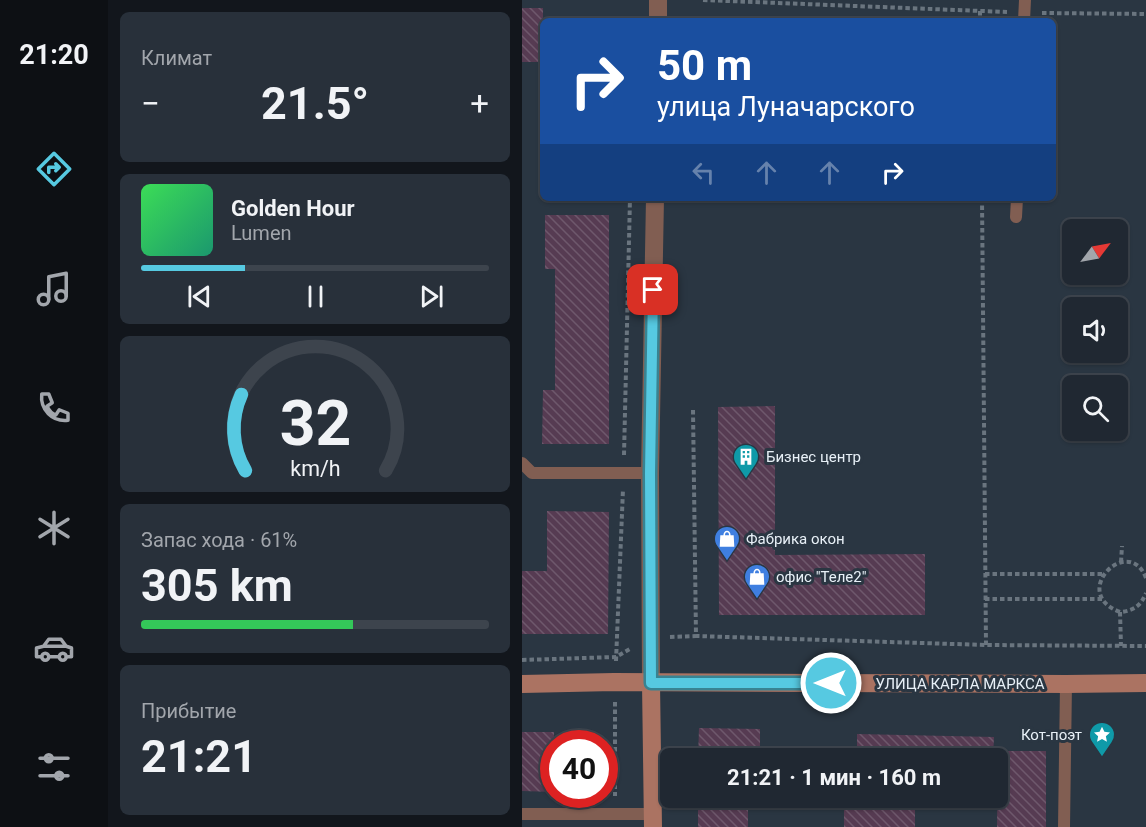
<!DOCTYPE html>
<html lang="ru">
<head>
<meta charset="utf-8">
<style>
  :root { --surface:#202832; --page:#28303a; --text:#f1f3f6; --muted:#a2a6ac; --line:#3d444d; --accent:#56c9e1 }
  body { margin:0; font-family:Roboto,sans-serif; background:var(--page); color:var(--text); height:100vh; display:flex; flex-direction:column; font-size:22px; white-space:nowrap }
  * { box-sizing:border-box; margin:0 }
  p { font-size:20px; color:var(--muted) }
  .icon { flex:none; width:33px; height:33px; fill:none; stroke:currentColor; stroke-width:2; stroke-linecap:round; stroke-linejoin:round }
  .map { position:relative; flex:1; overflow:hidden }
  .sheet { display:flex; flex-direction:column; gap:12px; padding:12px; background:#12161c; width:414px }
  .sheet>* { flex:none }
  .banner { position:absolute; left:18px; top:18px; width:516px; height:183px; border-radius:9px; box-shadow:0 2px 4px #0004,0 0 0 2px var(--line); background:#1a4fa0; color:#fff; overflow:hidden }
  .needle { width:39px; rotate:58deg }
  .tools { position:absolute; left:540px; top:219px; display:grid; gap:12px }
  .tools a { display:grid; place-items:center; width:66px; height:66px; border-radius:9px; background:var(--surface); box-shadow:0 2px 4px #0004,0 0 0 2px var(--line); font-size:30px }
  .speed { position:absolute; left:18px; top:730px; display:flex; gap:12px; font-size:30px; font-weight:700; text-align:center }
  .speed>* { display:grid; place-content:center; width:78px; height:78px; border-radius:50%; background:var(--surface); box-shadow:0 2px 4px #0004,0 0 0 2px var(--line); line-height:1 }
  .speed .limit { border:9px solid #d22; background:#fff; color:#111 }
  .pin { position:absolute; display:grid; place-items:center; width:51px; height:51px; color:#fff; margin:-26px; border-radius:12px; box-shadow:0 3px 9px #0006 }
  .me { position:absolute; width:66px; margin:-33px; rotate:270deg; stroke-linejoin:round; filter:drop-shadow(0 0 4px #0008) }
  .turn { display:flex; align-items:center; gap:21px; height:126px; padding:0 18px; font-size:27px }
  .turn .icon { width:78px; height:78px; stroke-width:2.5 }
  .turn b { display:block; font-size:42px; line-height:51px }
  .lanes { display:flex; align-items:center; height:57px; padding:0 18px; background:#0003; justify-content:center; gap:30px; direction:ltr }
  .lanes .off { opacity:.35 }
  .big { font-size:45px; font-weight:700; line-height:1.1 }
  .sheet .widget { flex:1; display:flex; flex-direction:column; justify-content:center; gap:9px; min-width:0; padding:0 21px; border-radius:9px; background:var(--page) }
  .sheet .dial { align-items:center; gap:0 }
  .dial svg { height:156px; overflow:visible; fill:none; stroke:var(--line); stroke-width:7; stroke-linecap:round; text-anchor:middle }
  .dial text { fill:var(--text); stroke:none }
  .song { display:flex; align-items:center; gap:18px }
  .cover { width:72px; height:72px; border-radius:9px; background:linear-gradient(135deg,hsl(130 70% 55%),hsl(160 70% 35%)) }
  .played { height:6px; border-radius:3px; background:linear-gradient(90deg,var(--accent) 30%,var(--line) 30%) }
  .keys { display:flex; justify-content:space-around; direction:ltr }
  .heat { display:flex; justify-content:space-between; align-items:center; font-size:33px; direction:ltr }
  .charge { height:9px; border-radius:4px; background:linear-gradient(90deg,#34c759 61%,var(--line) 0) }
  .trip { position:absolute; left:138px; top:748px; width:348px; height:60px; border-radius:9px; background:var(--surface); box-shadow:0 2px 4px #0004,0 0 0 2px var(--line); font-weight:700; line-height:60px; text-align:center }
  main { display:flex; flex:1; min-height:0 }
  .menu { display:flex; flex-direction:column; width:108px; justify-content:space-around; align-items:center; background:#0d1014; color:var(--muted) }
  .menu .icon { width:42px; height:42px }
  .menu .on { color:var(--accent) }
  .menu b { font-size:27px; color:var(--text) }
  .map>svg:first-child { display:block }
</style>
</head>
<body>
<main>
<nav class="menu">
<b>21:20</b>
<svg class="icon on" aria-label="directions" viewBox="0 0 24 24"><path d="M12 3l9 9-9 9-9-9zM9 14v-3h6M13 9l2 2-2 2"/></svg>
<svg class="icon" aria-label="music" viewBox="0 0 24 24"><path d="M9 18V5l10-2v13"/><circle cx="6" cy="18" r="3"/><circle cx="16" cy="16" r="3"/></svg>
<svg class="icon" aria-label="phone" viewBox="0 0 24 24"><path d="M5 4h4l2 5-3 2q2 4 5 5l2-3 5 2v4C11 20 4 13 5 4z"/></svg>
<svg class="icon" aria-label="climate" viewBox="0 0 24 24"><path d="M12 3v18M4 7l16 10M4 17L20 7"/></svg>
<svg class="icon" aria-label="car" viewBox="0 0 24 24"><path d="M5 17H2v-5l4-1 3-4h7l3 4 3 1v5h-3M9 17h6M6 11h13"/><circle cx="7" cy="17" r="2"/><circle cx="17" cy="17" r="2"/></svg>
<svg class="icon" aria-label="filters" viewBox="0 0 24 24"><path d="M4 7h16M4 17h16"/><circle cx="9" cy="7" r="2"/><circle cx="15" cy="17" r="2"/></svg>
</nav>
<section class="sheet">
<div class="widget"><p>Климат</p>
<div class="heat"><a>−</a><b class="big">21.5°</b><a>+</a></div>
</div>
<div class="widget">
<div class="song"><i class="cover"></i><div><b>Golden Hour</b><p>Lumen</p></div></div>
<div class="played"></div>
<div class="keys"><svg class="icon" aria-label="previous" viewBox="0 0 24 24"><path d="M18 5L8 12l10 7zM5 5v14"/></svg><svg class="icon" aria-label="pause" viewBox="0 0 24 24"><path d="M8 5v14M16 5v14"/></svg><svg class="icon" aria-label="next" viewBox="0 0 24 24"><path d="M6 5l10 7-10 7zM19 5v14"/></svg></div>
</div>
<div class="widget dial"><svg viewBox="0 0 100 80">
<path d="M14 69A42 42 0 1 1 86 69"/>
<path d="M14 69A42 42 0 0 1 12 30" stroke="#56c9e1"/>
<text x="50" y="56" font-size="32" font-weight="700">32</text>
<text x="50" y="72" font-size="11">km/h</text>
</svg></div>
<div class="widget"><p>Запас хода · 61%</p><b class="big">305 km</b><div class="charge"></div></div>
<div class="widget"><p>Прибытие</p><b class="big">21:21</b></div>
</section>
<div class="map">
<svg width="624" height="827" viewBox="0 0 624 827">
  <defs>
    <pattern id="building-back-hatch" width="6" height="6" patternUnits="userSpaceOnUse" patternTransform="scale(1.5)"><rect width="6" height="6" fill="#563b52"/><path d="M-1 5l2 2M0 0l6 6M5-1l2 2" fill="none" stroke="#6e586c"/></pattern>
  </defs>
  <rect width="100%" height="100%" fill="#2a3642"/>
  <g fill="url(#building-back-hatch)">
    <rect x="0" y="8" width="21" height="54"/>
    <polygon points="23,215 87,215 87,444 20,444 21,390 33,390 33,269 23,269"/>
    <polygon points="253,406 253,555 403,554 403,615 197,615 196,407"/>
    <polygon points="25,511 87,512 86,634 0,634 0,571 25,571"/>
    <polygon points="177,728 238,729 238,759 176,759"/>
    <polygon points="0,732 32,732 32,792 0,791"/>
    <polygon points="335,734 472,737 471,759 335,759"/>
    <polygon points="476,751 524,751 524,827 475,827"/>
    <rect x="176" y="798" width="50" height="29"/>
    <rect x="322" y="798" width="71" height="29"/>
  </g>
  <g fill="none" stroke-linecap="round" stroke-linejoin="round">
    <g stroke="#6a757f" stroke-width="4" stroke-dasharray="4.5 3" stroke-linecap="butt">
      <polyline points="181,0 485,12"/>
      <polyline points="458,11 458,21"/>
      <polyline points="520,13 624,14"/>
      <polyline points="460,198 464,645"/>
      <polyline points="171,410 174,636 464,645 624,646"/>
      <polyline points="102,455 108,198"/>
      <polyline points="599,562 600,546"/>
      <polyline points="463,574 582,574"/>
      <path d="M624,578C607,533 546,593 598,612C611,611 619,606 624,593"/>
      <polyline points="463,599 581,599"/>
      <polyline points="598,612 599,646"/>
      <polyline points="148,637 174,636"/>
      <polyline points="0,660 94,657 108,649"/>
      <polyline points="94,661 101,489"/>
      <polyline points="93,702 93,796"/>
    </g>
    <g stroke="#815e52" stroke-width="12">
      <polyline points="502,21 503,0"/>
      <polyline points="494,217 495,198"/>
      <polyline points="0,463 10,473 128,473"/>
      <polyline points="0,814 131,814"/>
      <polyline points="542,827 544,684"/>
    </g>
    <g stroke="#815e52" stroke-width="18">
      <polyline points="136,21 136,0"/>
      <polyline points="129,683 128,473 133,198"/>
    </g>
    <g stroke="#ab7362" stroke-width="18">
      <polyline points="129,683 131,827"/>
      <polyline points="0,684 92,682 544,684 624,683"/>
    </g>
  </g>
  <g fill="none" stroke-linecap="round" stroke-linejoin="round">
    <defs>
      <polyline id="route" points="131,290 128,473 129,683 309,683"/>
    </defs>
    <use href="#route" stroke="#388392" stroke-width="15"/>
    <use href="#route" stroke="#56c9e1" stroke-width="10"/>
  </g>
  <defs>
    <symbol id="building-pin" viewBox="-11 -11 22 30"><path d="M0 17L-7.5 6A9.5 9.5 0 1 1 7.5 6Z" fill="#0f9aa8" stroke="#2a3642"/><path d="M-4-6H4V6H1V3H-1V6H-4ZM-2.5-4.3h1.7v1.8h-1.7ZM.8-4.3h1.7v1.8H.8ZM-2.5-1h1.7V.8h-1.7ZM.8-1h1.7V.8H.8Z" fill="#fff"/></symbol>
    <symbol id="shop-pin" viewBox="-11 -11 22 30"><path d="M0 17L-7.5 6A9.5 9.5 0 1 1 7.5 6Z" fill="#3f7fe0" stroke="#2a3642"/><path d="M-5-2.5h2.3a2.7 3.5 0 0 1 5.4 0H5L5.5 6h-11ZM-1.5-2.5h3a1.5 2.3 0 0 0-3 0Z" fill="#fff"/></symbol>
    <symbol id="sight-pin" viewBox="-11 -11 22 30"><path d="M0 17L-7.5 6A9.5 9.5 0 1 1 7.5 6Z" fill="#0f9aa8" stroke="#2a3642"/><path d="M0-6L1.8-2.2L6-1.7L2.9 1.2L3.7 5.4L0 3.3L-3.7 5.4L-2.9 1.2L-6-1.7L-1.8-2.2Z" fill="#fff"/></symbol>
  </defs>
  <g fill-rule="evenodd">
    <use href="#building-pin" x="209" y="442" width="30" height="40"/>
    <use href="#shop-pin" x="190" y="524" width="30" height="40"/>
    <use href="#shop-pin" x="220" y="562" width="30" height="40"/>
    <use href="#sight-pin" x="565" y="720" width="30" height="40"/>
  </g>
  <g text-anchor="middle" dominant-baseline="central" stroke-width="6" stroke-linejoin="round" paint-order="stroke">
    <g font-size="15" fill="#e8f0f7" stroke="#2a3642" text-anchor="start">
      <text x="244" y="457">Бизнес центр</text>
      <text x="224" y="539">Фабрика окон</text>
      <text x="254" y="577">офис "Теле2"</text>
      <text x="560" y="735" text-anchor="end">Кот-поэт</text>
    </g>
    <g font-size="15" fill="#e8f0f7" stroke="#2a3642">
      <text x="438" y="684">УЛИЦА КАРЛА МАРКСА</text>
    </g>
  </g>
</svg>
<div class="tools">
<a><svg class="needle" viewBox="-14 -14 28 28"><path d="M0-13l5 13h-10z" fill="#e53935"/><path d="M0 13l5-13h-10z" fill="#a2a6ac"/></svg></a>
<a><svg class="icon" aria-label="sound" viewBox="0 0 24 24"><path d="M4 9h4l5-4v14l-5-4H4zM17 9q2 3 0 6"/></svg></a>
<a><svg class="icon" aria-label="search" viewBox="0 0 24 24"><circle cx="10" cy="10" r="6"/><path d="M15 15l6 6"/></svg></a>
</div>
<div class="speed"><div class="limit">40</div></div>
<div class="pin" style="left:131px;top:290px;background:#d93025"><svg class="icon" aria-label="arrive" viewBox="0 0 24 24"><path d="M6 21V4h12l-3 4 3 4H6"/></svg></div>
<svg class="me" style="left:309px;top:683px" viewBox="-20 -20 40 40"><circle r="17" fill="#56c9e1" stroke="#fff" stroke-width="3"/><path d="M0-11L8 9 0 5-8 9z" fill="#fff"/></svg>
<div class="trip">21:21 · 1 мин · 160 m</div>
<div class="banner">
<div class="turn"><svg class="icon" aria-label="right" viewBox="0 0 24 24"><path d="M7 20v-9h11M14 6l5 5-5 5"/></svg><div><b>50 m</b>улица Луначарского</div></div>
<div class="lanes"><svg class="icon off" aria-label="left" viewBox="0 0 24 24"><path d="M17 20v-9H6M10 6l-5 5 5 5"/></svg><svg class="icon off" aria-label="ahead" viewBox="0 0 24 24"><path d="M12 20V5M6 11l6-6 6 6"/></svg><svg class="icon off" aria-label="ahead" viewBox="0 0 24 24"><path d="M12 20V5M6 11l6-6 6 6"/></svg><svg class="icon" aria-label="right" viewBox="0 0 24 24"><path d="M7 20v-9h11M14 6l5 5-5 5"/></svg></div>
</div>
</div>
</main>
</body>
</html>
